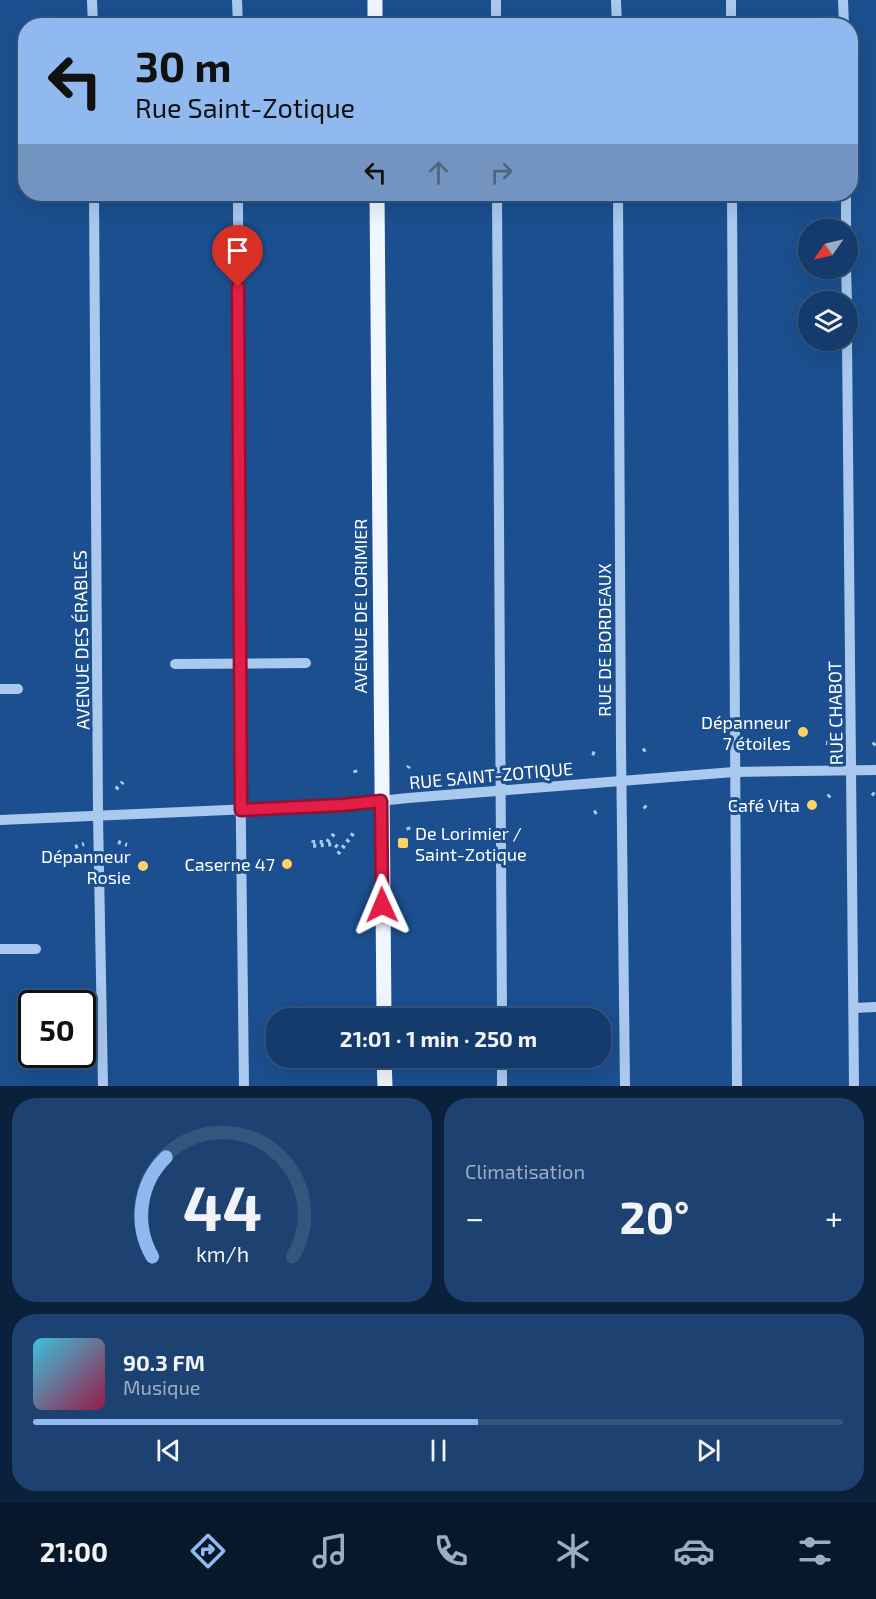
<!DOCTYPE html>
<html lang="fr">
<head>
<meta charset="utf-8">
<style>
  :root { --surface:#143b6b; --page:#1d4271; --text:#f1f3f6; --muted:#9dadc1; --line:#33557e; --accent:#90b9f0 }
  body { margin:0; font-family:"Exo 2",sans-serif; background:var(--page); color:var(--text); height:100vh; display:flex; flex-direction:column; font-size:22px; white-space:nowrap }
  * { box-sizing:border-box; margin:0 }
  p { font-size:20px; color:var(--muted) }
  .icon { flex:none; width:33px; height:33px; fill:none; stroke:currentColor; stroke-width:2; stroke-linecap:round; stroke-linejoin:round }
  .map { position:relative; height:1086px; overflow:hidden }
  .panel { display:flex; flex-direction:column; gap:12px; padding:12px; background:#0b203b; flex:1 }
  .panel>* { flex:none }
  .hud { position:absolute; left:18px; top:18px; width:840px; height:183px; border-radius:24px; box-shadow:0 6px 24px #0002,0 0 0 2px var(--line); background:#90b9f0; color:#111; overflow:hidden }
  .needle { width:39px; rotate:236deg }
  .buttons { position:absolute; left:798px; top:219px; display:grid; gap:12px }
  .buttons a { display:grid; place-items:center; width:60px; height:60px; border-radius:50%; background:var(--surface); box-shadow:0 6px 24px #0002,0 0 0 2px var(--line); font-size:30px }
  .speed { position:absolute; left:18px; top:990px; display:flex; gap:12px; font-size:30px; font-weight:700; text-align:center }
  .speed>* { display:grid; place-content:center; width:78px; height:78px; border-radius:50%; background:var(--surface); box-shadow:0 6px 24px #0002,0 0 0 2px var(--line); line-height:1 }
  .speed .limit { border:3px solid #111; border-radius:9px; background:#fff; color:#111 }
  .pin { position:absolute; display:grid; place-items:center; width:51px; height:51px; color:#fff; margin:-62px -26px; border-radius:50% 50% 50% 0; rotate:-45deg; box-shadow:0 0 6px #0007 }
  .pin .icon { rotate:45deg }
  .me { position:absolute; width:66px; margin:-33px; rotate:359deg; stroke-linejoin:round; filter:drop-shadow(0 0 4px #0008) }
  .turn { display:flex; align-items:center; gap:21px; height:126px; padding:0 18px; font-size:27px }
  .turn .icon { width:78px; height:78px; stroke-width:2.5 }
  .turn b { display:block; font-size:42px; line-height:51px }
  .lanes { display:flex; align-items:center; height:57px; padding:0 18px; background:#0003; justify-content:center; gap:30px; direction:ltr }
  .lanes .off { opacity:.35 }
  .big { font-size:45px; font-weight:700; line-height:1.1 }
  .panel .card { flex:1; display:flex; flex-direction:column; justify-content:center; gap:9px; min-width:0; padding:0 21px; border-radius:24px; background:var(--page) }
  .panel .dial { align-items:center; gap:0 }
  .dial svg { height:156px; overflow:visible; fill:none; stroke:var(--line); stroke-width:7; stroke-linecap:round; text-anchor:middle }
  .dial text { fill:var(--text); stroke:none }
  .song { display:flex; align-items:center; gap:18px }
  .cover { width:72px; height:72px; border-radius:9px; background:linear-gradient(135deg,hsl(190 70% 55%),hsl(340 70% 35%)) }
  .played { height:6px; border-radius:3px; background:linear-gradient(90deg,var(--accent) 55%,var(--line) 55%) }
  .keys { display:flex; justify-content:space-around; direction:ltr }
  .heat { display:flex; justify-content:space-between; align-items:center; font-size:33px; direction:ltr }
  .panel .tiles { flex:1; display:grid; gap:12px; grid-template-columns:1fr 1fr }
  .card:last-child { grid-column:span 2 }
  .trip { position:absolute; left:266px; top:1008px; width:345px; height:60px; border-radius:24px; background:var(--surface); box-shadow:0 6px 24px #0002,0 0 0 2px var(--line); font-weight:700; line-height:60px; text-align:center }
  .dock { display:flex; height:96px; justify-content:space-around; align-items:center; background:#08182b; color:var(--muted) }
  .dock .icon { width:42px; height:42px }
  .dock .active { color:var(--accent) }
  .dock b { font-size:27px; color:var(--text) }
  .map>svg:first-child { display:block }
</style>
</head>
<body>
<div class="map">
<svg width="876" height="1086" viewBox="0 0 876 1086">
  <rect width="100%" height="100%" fill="#1b4f8f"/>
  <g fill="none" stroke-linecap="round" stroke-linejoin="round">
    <g stroke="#a9c9ee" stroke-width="4" stroke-dasharray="3 4.5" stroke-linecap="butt">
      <polyline points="826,743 834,744"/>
      <polyline points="873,745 876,742"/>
      <polyline points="643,751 647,748"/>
      <polyline points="592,753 599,755"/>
      <polyline points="408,768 409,766"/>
      <polyline points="355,770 356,775"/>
      <polyline points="116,789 123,782"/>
      <polyline points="872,793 876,796"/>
      <polyline points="828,797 830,795"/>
      <polyline points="644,806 646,808"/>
      <polyline points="594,813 599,810"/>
      <polyline points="408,827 409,830"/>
      <polyline points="334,834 327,842 313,842 312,846 334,844 341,850"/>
      <polyline points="118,842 127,845"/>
      <polyline points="75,847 84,844"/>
      <polyline points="338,854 355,831"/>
    </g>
    <g stroke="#a9c9ee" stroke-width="10">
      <polyline points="92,0 93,26"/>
      <polyline points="237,0 238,26"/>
      <polyline points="496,0 496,26"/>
      <polyline points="616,0 617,26"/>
      <polyline points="731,0 731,26"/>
      <polyline points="843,0 844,26"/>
      <polyline points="94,194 98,815 103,1086"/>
      <polyline points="238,194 239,663 244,1086"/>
      <polyline points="497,194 502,1018"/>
      <polyline points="618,194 621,746 625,1086"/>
      <polyline points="732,194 737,1086"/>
      <polyline points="846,194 846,230"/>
      <polyline points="846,268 847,302"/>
      <polyline points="847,340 854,1086"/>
      <polyline points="175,664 306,663"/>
      <polyline points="0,689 18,689"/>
      <polyline points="0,820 342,805 408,798 734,772 876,770"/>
      <polyline points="0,949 36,949"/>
      <polyline points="854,1008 876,1007"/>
      <polyline points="502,1058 502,1086"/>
    </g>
    <g stroke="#f0f6ff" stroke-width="15">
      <polyline points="375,0 375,26"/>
      <polyline points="377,194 384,1018"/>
      <polyline points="384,1058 385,1086"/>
    </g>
  </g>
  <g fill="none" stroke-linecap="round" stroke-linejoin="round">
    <defs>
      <polyline id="route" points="238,287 241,810 342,805 381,801 382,905"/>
    </defs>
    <use href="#route" stroke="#92132f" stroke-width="15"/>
    <use href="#route" stroke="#e11d48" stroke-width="10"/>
  </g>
  <g fill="#ffd166" stroke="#1b4f8f" stroke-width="2">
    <circle cx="803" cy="732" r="6"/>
    <circle cx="812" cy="805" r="6"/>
    <rect x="397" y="837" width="12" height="12" rx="3"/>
    <circle cx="287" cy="864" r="6"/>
    <circle cx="143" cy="866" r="6"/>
  </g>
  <g text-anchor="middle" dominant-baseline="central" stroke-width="6" stroke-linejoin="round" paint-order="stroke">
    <g font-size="18" fill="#fff" stroke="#1b4f8f">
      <text transform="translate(360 606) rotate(-90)">AVENUE DE LORIMIER</text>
      <text transform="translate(81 640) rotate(-91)">AVENUE DES ÉRABLES</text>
      <text transform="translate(604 640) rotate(-90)">RUE DE BORDEAUX</text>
      <text transform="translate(835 713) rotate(-91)">RUE CHABOT</text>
      <text transform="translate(491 775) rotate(-5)">RUE SAINT-ZOTIQUE</text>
    </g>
    <g font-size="18" fill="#fff" stroke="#1b4f8f" text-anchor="end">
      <text x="791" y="722">Dépanneur<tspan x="791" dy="21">7 étoiles</tspan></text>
      <text x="800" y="805">Café Vita</text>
      <text x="415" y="833" text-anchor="start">De Lorimier /<tspan x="415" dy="21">Saint-Zotique</tspan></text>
      <text x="131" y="856">Dépanneur<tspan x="131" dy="21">Rosie</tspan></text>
      <text x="275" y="864">Caserne 47</text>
    </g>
  </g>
</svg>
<div class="buttons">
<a><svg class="needle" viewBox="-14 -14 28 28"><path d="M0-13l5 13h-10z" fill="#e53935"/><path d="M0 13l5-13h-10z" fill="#9dadc1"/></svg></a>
<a><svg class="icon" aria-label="layers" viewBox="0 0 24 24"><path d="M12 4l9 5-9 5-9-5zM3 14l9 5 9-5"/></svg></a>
</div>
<div class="speed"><div class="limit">50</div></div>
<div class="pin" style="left:238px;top:287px;background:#d93025"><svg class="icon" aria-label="arrive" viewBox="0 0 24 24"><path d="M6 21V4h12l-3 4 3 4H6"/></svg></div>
<svg class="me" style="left:382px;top:905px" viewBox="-20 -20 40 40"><path d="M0-17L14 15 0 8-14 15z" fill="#e11d48" stroke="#fff" stroke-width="4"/></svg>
<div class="trip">21:01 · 1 min · 250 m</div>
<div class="hud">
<div class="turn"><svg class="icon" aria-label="left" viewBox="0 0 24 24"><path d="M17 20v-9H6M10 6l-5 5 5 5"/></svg><div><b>30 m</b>Rue Saint-Zotique</div></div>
<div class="lanes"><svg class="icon" aria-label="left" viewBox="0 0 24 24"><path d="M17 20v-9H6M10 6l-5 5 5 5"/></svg><svg class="icon off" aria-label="ahead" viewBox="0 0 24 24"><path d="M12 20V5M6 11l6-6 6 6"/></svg><svg class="icon off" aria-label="right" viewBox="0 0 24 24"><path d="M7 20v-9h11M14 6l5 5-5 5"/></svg></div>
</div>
</div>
<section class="panel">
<div class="tiles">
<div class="card dial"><svg viewBox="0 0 100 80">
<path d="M14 69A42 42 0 1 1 86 69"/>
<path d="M14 69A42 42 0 0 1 21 18" stroke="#90b9f0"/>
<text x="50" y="56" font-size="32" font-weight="700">44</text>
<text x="50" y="72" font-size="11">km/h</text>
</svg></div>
<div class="card"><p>Climatisation</p>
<div class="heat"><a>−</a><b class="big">20°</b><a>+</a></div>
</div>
<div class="card">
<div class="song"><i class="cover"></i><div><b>90.3 FM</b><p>Musique</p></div></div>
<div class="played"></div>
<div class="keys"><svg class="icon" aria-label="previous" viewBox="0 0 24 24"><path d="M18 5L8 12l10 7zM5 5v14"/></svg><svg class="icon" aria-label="pause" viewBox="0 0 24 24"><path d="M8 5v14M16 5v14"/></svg><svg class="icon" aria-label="next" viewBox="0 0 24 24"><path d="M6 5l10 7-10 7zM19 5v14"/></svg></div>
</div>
</div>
</section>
<nav class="dock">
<b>21:00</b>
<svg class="icon active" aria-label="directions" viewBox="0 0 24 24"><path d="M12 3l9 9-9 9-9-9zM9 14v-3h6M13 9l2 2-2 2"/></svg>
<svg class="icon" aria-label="music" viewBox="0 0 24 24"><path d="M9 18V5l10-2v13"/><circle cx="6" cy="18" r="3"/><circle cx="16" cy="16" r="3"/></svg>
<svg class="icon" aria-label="phone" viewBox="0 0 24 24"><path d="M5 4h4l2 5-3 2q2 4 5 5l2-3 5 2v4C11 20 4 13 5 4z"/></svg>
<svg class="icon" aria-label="climate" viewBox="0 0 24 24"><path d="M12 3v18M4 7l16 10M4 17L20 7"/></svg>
<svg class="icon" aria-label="car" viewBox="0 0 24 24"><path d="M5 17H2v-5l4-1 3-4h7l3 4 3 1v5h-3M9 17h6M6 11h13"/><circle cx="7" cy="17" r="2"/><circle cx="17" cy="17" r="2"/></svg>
<svg class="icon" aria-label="filters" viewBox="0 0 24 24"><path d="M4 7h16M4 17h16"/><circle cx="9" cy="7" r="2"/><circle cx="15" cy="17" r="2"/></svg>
</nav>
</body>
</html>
